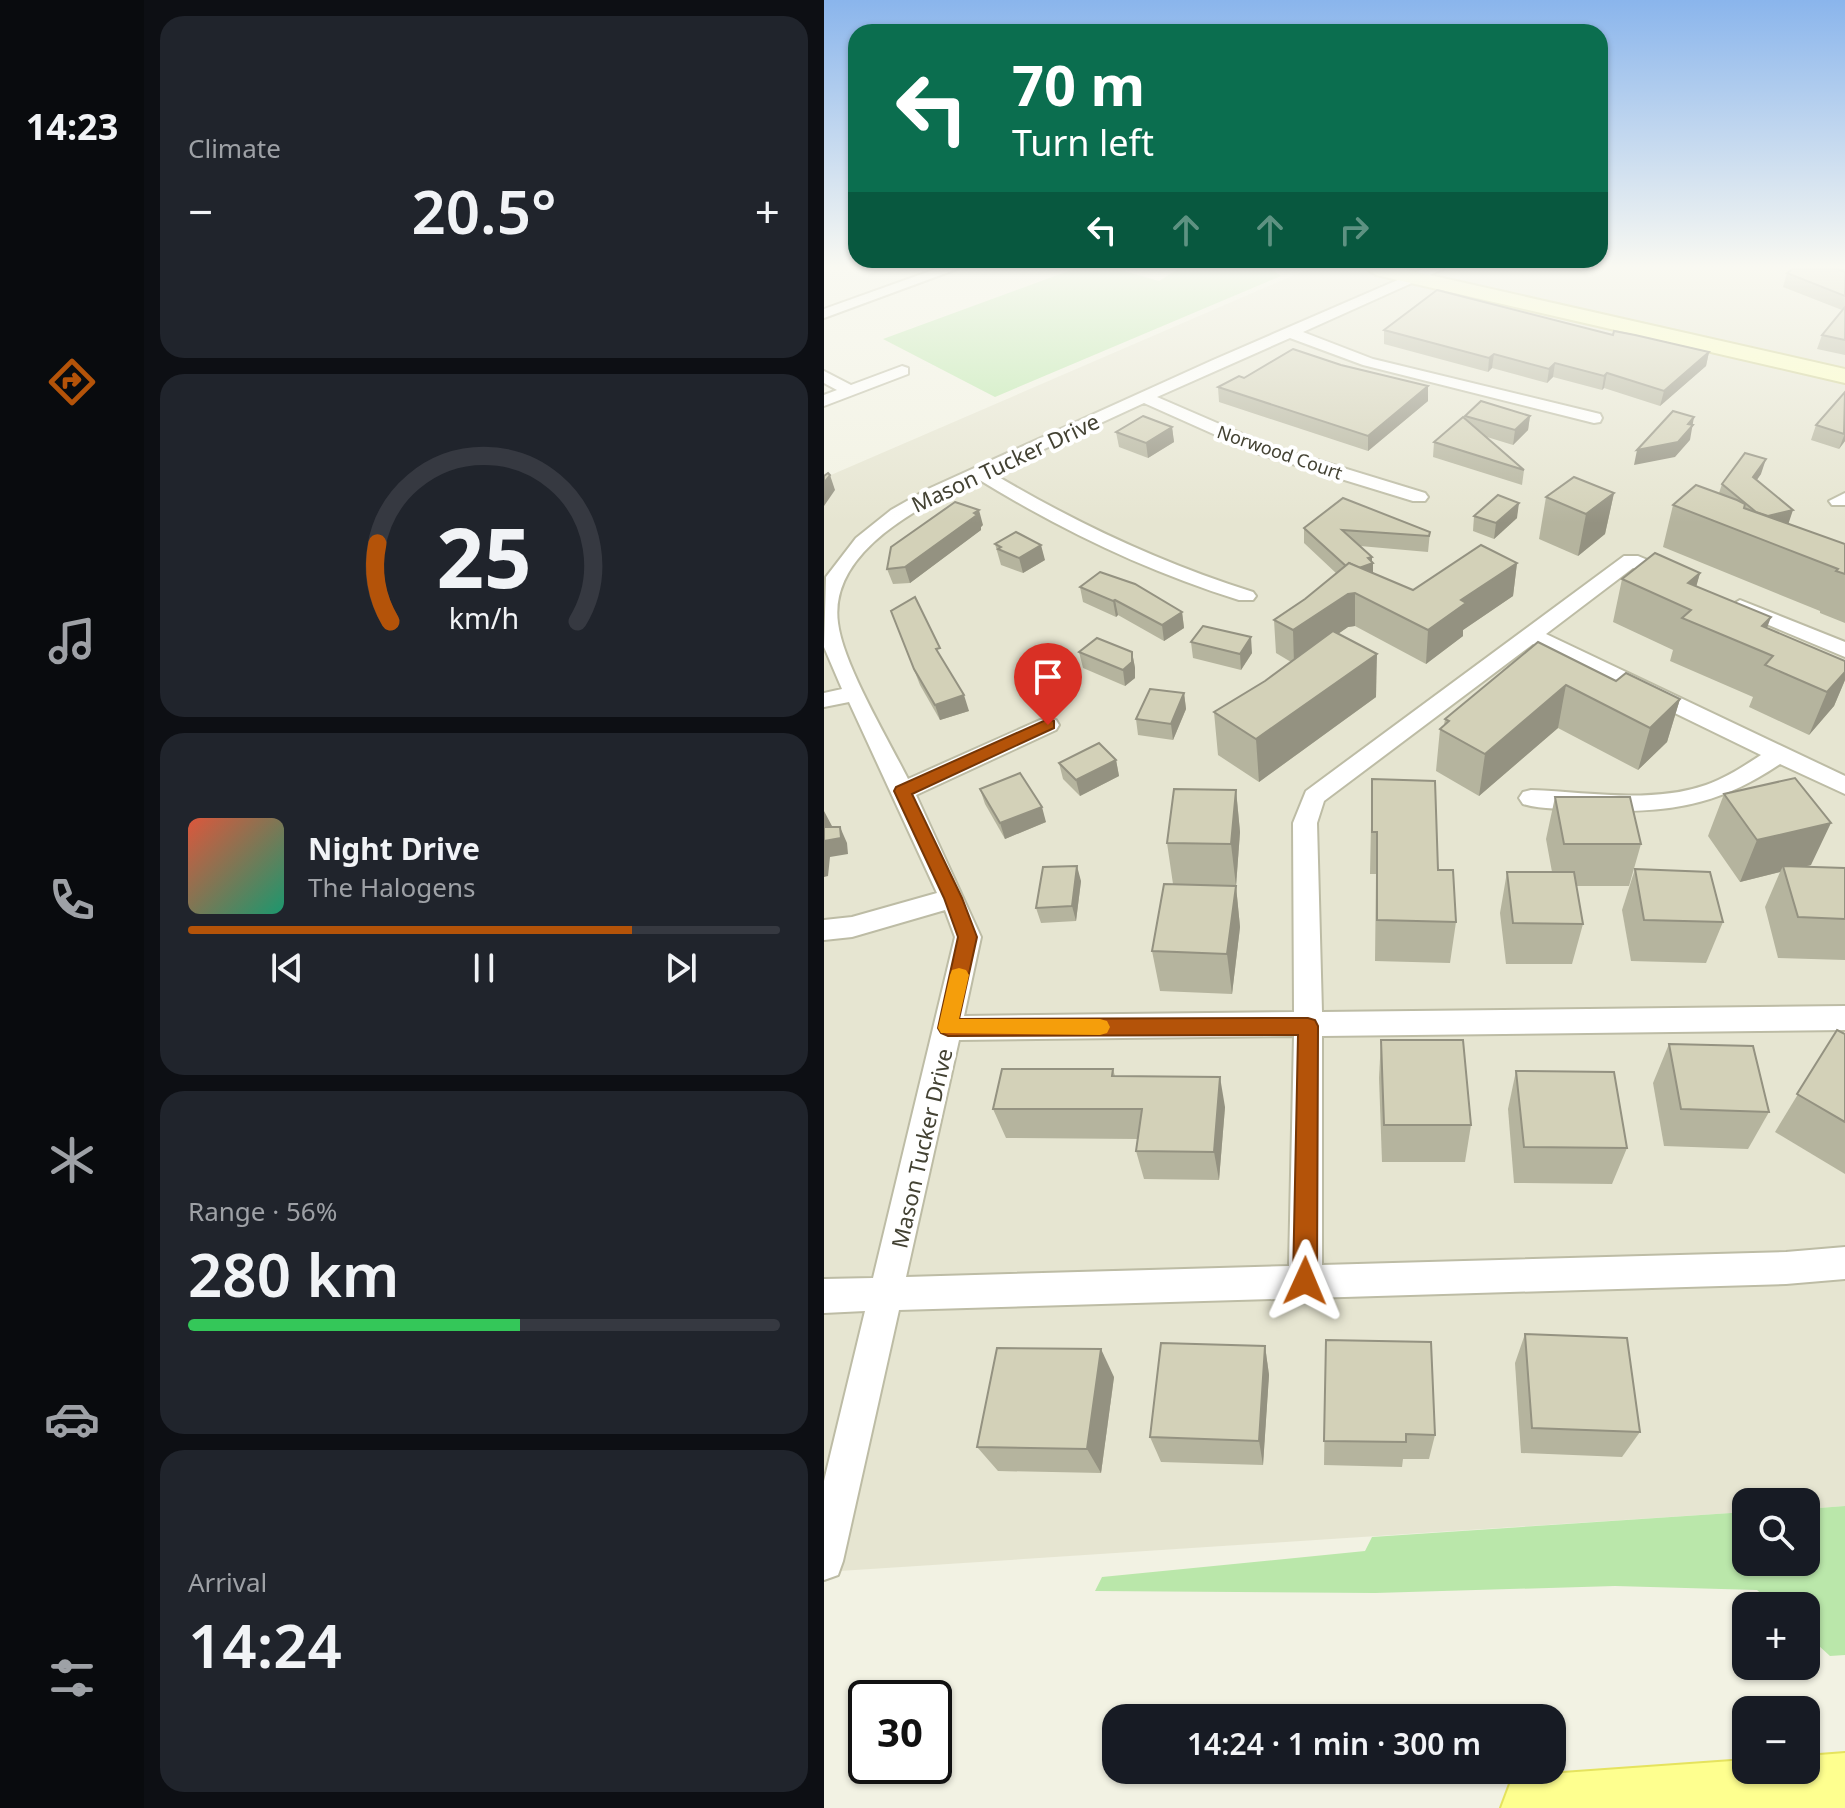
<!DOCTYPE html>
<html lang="en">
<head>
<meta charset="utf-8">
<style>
  :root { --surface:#171b24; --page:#20242c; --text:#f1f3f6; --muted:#9ea1a6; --line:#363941; --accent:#b45309 }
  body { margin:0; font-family:"Noto Sans",sans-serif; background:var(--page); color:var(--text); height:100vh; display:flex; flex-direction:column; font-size:30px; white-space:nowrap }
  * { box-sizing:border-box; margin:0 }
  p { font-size:26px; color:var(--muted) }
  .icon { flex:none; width:44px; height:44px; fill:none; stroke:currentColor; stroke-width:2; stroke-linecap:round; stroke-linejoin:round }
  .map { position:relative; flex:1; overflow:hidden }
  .side { display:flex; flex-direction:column; gap:16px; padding:16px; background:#0d0f14; width:680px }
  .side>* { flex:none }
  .guide { position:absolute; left:24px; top:24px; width:760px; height:244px; border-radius:24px; box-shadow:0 2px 6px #0004; background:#0b6e4f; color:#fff; overflow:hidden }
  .controls { position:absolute; left:908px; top:1488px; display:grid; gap:16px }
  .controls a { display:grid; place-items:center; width:88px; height:88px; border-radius:16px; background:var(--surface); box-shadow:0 2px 6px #0004; font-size:40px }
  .speed { position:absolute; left:24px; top:1680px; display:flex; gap:16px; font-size:40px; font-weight:700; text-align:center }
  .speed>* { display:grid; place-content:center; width:104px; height:104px; border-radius:50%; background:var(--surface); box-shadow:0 2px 6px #0004; line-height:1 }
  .speed .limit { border:4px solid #111; border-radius:12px; background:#fff; color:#111 }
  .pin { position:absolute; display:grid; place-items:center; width:68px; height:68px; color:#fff; margin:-82px -34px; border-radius:50% 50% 50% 0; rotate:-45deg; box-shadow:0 0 8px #0007 }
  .pin .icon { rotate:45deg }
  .me { position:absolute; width:88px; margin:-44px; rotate:1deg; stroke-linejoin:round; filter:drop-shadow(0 0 6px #0008) }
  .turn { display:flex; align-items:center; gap:28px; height:168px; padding:0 32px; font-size:36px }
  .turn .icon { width:104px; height:104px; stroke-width:2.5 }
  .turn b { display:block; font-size:56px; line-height:68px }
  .lanes { display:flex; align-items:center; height:76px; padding:0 32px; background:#0003; justify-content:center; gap:40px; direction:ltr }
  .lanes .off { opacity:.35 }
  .big { font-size:60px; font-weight:600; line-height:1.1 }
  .side .widget { flex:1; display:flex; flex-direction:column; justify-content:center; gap:12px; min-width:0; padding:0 28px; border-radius:24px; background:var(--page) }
  .side .dial { align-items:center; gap:0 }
  .dial svg { height:208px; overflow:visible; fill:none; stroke:var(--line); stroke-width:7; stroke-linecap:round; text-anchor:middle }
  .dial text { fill:var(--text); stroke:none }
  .song { display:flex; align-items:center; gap:24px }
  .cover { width:96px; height:96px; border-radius:12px; background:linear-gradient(135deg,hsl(10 70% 55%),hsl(160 70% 35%)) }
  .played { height:8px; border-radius:4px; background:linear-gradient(90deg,var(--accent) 75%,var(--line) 75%) }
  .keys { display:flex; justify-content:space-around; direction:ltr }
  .heat { display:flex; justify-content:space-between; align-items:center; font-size:44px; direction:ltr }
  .charge { height:12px; border-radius:6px; background:linear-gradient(90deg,#34c759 56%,var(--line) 0) }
  .trip { position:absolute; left:278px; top:1704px; width:464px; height:80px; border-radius:24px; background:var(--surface); box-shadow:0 2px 6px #0004; font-weight:600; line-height:80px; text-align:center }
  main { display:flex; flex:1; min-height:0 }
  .menu { display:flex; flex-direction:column; width:144px; justify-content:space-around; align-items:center; background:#090b0e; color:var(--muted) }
  .menu .icon { width:56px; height:56px }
  .menu .current { color:var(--accent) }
  .menu b { font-size:36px; color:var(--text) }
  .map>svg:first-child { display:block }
</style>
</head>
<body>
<main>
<nav class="menu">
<b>14:23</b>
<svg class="icon current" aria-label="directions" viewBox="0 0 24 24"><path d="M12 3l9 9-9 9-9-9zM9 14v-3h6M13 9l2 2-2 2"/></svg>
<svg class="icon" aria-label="music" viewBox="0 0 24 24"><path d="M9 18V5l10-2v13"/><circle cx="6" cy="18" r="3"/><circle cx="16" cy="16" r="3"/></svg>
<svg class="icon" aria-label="phone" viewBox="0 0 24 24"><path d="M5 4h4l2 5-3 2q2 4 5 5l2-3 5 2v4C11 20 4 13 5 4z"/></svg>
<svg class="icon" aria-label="climate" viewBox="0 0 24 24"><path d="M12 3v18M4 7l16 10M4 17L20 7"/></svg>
<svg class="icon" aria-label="car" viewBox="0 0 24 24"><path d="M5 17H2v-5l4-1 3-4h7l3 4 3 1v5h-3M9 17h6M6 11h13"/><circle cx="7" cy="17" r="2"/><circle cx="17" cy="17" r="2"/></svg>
<svg class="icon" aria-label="filters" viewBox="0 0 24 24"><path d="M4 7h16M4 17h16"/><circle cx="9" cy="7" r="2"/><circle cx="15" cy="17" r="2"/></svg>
</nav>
<section class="side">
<div class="widget"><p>Climate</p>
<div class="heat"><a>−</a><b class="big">20.5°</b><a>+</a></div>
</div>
<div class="widget dial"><svg viewBox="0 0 100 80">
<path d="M14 69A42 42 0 1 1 86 69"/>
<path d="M14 69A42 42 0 0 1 9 39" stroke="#b45309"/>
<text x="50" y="56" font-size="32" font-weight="700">25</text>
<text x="50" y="72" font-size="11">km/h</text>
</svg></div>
<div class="widget">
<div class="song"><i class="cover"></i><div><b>Night Drive</b><p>The Halogens</p></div></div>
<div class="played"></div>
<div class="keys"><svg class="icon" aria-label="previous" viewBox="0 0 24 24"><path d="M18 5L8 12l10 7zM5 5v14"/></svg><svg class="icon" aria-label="pause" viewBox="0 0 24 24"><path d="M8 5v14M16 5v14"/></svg><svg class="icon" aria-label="next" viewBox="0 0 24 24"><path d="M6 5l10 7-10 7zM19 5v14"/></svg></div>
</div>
<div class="widget"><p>Range · 56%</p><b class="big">280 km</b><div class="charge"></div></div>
<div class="widget"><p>Arrival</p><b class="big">14:24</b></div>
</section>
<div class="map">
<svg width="1021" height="1808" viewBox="0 0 1021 1808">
  <rect width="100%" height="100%" fill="#f2f2e3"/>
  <polygon fill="#e6e5d1" points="484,269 1021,269 1021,1506 982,1509 982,1502 922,1502 922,1512 0,1572 0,478"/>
  <g fill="#bae7aa">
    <polygon points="250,269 293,269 335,281 354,269 447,269 457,276 171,397 59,339"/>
    <polygon points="1021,1506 1021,1655 1006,1656 982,1634 982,1606 951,1606 933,1590 791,1586 551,1593 271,1591 278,1577 541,1551 548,1537 922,1512 922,1562 982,1562 982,1509"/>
  </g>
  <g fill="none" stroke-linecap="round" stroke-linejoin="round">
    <defs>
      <g id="street">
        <polygon points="112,269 133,269 0,318 0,309"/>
        <path d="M599,269H619L479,332L549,359L776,414L778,418L776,422L770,423L539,365L466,338L333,397L444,445L601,493L604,497L601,501H589L432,453L320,403L168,473C252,523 337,563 429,592L432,596L429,600H415C322,571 237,530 154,479C101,504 4,550 14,623C19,664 64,739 84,779L216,720H232L235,725L232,730L92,795L157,937L140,1016L470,1012L469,823L482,791L800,556H814L857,574L860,578L850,584L809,568L722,634L1021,776V794L956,764C891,808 838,814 761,810C740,808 718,810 699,804L695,798L699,792L707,790C763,792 828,804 882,785C902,778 920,766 937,755L709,644L500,801L493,823L498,1012L1021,1006V1030L498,1036V1265L962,1252L1021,1247V1279L962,1284L75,1310L19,1561L14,1575L0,1580V1481L41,1311L0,1313V1279L49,1278L131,937L121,910L28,937L0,940V920L28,917L113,893L25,702L0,707V693L18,689L0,647L2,577L32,538L67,510L104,489L389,360ZM470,1036L465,1266L82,1277L135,1040Z"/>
        <polygon points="78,366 84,368 84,374 0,406 0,395 13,390 0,383 0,371 27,385"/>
        <polygon points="1021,493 1021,505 1008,505 1005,501"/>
        <polygon points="916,600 1021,642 1021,657 909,610 906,606"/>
      </g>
      <polygon id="secondary" points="543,269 579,269 1021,369 1021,383 552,275"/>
      <polygon id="primary" points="1021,1753 1021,1808 677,1808 686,1784 710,1775 922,1760 922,1770 982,1770 982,1756"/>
    </defs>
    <use href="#street" stroke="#bdbca5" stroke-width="4"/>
    <use href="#secondary" stroke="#cecf90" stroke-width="4"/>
    <use href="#primary" stroke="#e5e35e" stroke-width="4"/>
    <use href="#street" fill="#fff" fill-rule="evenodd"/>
    <use href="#secondary" fill="#fcffc0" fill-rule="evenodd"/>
    <use href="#primary" fill="#feff8f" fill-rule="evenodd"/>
  </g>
  <g fill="#b5b49e">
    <polygon points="969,269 1021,269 1021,355 993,349 998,335 1018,310 959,287 963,273"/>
    <polygon points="560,330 789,335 885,352 882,366 836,406 780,388 778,390 729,377 723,383 668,368 664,372 560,344"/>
    <polygon points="420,378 604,401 544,451 395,402 394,387"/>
    <polygon points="1021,392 1021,441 1015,449 987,440 992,425"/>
    <polygon points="641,416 706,416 704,430 689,445 663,437 700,470 698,485 609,457 610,442 641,418"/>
    <polygon points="348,427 350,442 324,458 295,447 292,432"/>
    <polygon points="937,474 932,480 965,524 1021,544 1021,623 996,613 996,611 839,547 849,505 895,493 898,484"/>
    <polygon points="790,493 781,534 754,556 715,539 722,497"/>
    <polygon points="650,516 693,518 670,539 649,531"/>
    <polygon points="159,525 157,527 157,530 86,583 69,584 63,569"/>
    <polygon points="480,528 606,532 604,552 536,546 548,557 548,561 549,563 549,573 589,590 693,563 689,596 639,630 639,636 602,664 531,626 524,627 514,634 552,697 435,782 394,755 390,712 441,681 467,662 452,653 450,620 481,599 513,574 480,543"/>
    <polygon points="171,544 221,560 199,573 177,565"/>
    <polygon points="876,573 872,586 943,628 1021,661 1021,680 1010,706 985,735 925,707 929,697 846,661 849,650 789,622 798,579"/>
    <polygon points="256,587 358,612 360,628 340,641 294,615 292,617 259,602"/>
    <polygon points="67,611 145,711 116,720 96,685"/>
    <polygon points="367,642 428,653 417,670 369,658"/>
    <polygon points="714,642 792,681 856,699 843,742 814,770 734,728 655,796 612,771 616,729 620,725 621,719"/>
    <polygon points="255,652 308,652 311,668 311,678 301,686 259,668"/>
    <polygon points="360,693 362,709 349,740 314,735 312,719"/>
    <polygon points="292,760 295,776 256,796 239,779 235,763"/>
    <polygon points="548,779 614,870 632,922 626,963 551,961 552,874 546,874"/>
    <polygon points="156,789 222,822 181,839 161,804"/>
    <polygon points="412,790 416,832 412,886 416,927 408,994 336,991 328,951 349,884 343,843"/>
    <polygon points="900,794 987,865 981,867 1021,868 1021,960 954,958 941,907 956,872 916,882 884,836"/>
    <polygon points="731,797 817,844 805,886 752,886 759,924 748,964 682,964 676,913 683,872 728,872 722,839"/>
    <polygon points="811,869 899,922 882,963 807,961 798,910"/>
    <polygon points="257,881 252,921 217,923 212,908"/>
    <polygon points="1013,1030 1021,1034 1021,1174 951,1132"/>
    <polygon points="557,1040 647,1125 641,1162 558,1162 555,1078"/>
    <polygon points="845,1044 945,1112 924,1149 840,1146 829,1083"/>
    <polygon points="289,1069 291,1076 401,1107 395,1180 320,1179 312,1151 314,1139 182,1138 169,1109"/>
    <polygon points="692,1071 803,1148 788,1184 690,1183 684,1109"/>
    <polygon points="701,1334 816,1432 798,1457 697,1453 691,1363"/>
    <polygon points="502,1340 611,1435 605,1459 579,1459 578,1467 500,1465"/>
    <polygon points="441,1346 445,1375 439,1465 337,1462 326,1437"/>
    <polygon points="290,1377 277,1473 174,1471 153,1447"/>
  </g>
  <g fill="#949281">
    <polygon points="885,352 882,366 836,406 840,391"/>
    <polygon points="670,354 668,368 664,372 665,358"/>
    <polygon points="731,363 729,377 723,383 725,369"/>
    <polygon points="783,373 780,388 778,390 780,376"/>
    <polygon points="604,386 604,401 544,451 544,436"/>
    <polygon points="706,416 704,430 689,445 691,430"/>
    <polygon points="870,417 866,440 851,457 810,465 813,450 864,424"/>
    <polygon points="348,427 350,442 324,458 322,443"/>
    <polygon points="1021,433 1021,441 1015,449"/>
    <polygon points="942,459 937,474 924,493 929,477"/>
    <polygon points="6,475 11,490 0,506 0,483"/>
    <polygon points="790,493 781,534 754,556 762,514"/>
    <polygon points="695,503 693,518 670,539 672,523"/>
    <polygon points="155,510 159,525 157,527 157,530 86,583 81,567"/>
    <polygon points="969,510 964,525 939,518"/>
    <polygon points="217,545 221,560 199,573 195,558"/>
    <polygon points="548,557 548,563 549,563 549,578 527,571"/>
    <polygon points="693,563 689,596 639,630 639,636 602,664 604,630 637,600"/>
    <polygon points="876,573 866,609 864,583"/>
    <polygon points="531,593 531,626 524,627 470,664 469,630 524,594"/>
    <polygon points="291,600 294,615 292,617 289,601"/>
    <polygon points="358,612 360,628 340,641 338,625"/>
    <polygon points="947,617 935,650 938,626"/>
    <polygon points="427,637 428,653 417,670 416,654"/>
    <polygon points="308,652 311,668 311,678 301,686 299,670"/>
    <polygon points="553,654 552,697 435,782 432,739"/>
    <polygon points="1021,672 1021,680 1010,706 985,735 1003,692"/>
    <polygon points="742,685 734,728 655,796 661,754"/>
    <polygon points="360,693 362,709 349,740 347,724"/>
    <polygon points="140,695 145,711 116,720 111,705"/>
    <polygon points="856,699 843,742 814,770 826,728"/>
    <polygon points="292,760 295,776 256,796 252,780"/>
    <polygon points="412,790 416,832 412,886 407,844"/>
    <polygon points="218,807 222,822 181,839 176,823"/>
    <polygon points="0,811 8,826 7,840 16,827 23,843 24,854 6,857 4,876 0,877"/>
    <polygon points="1007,823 987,865 961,871 959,866 956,872 916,882 933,840"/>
    <polygon points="253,866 257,881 252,921 248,906"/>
    <polygon points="412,886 416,927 408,994 403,954"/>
    <polygon points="396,1077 401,1107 395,1180 390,1152"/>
    <polygon points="441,1346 445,1375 439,1465 435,1441"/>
    <polygon points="277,1349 290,1377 277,1473 263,1449"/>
  </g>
  <g fill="#d3d1b8" stroke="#949281" stroke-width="2">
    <polygon points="969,269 1014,269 1021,272 1021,296 963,273"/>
    <polygon points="613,290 789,335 790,331 811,335 885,352 840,391 783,373 780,376 731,363 725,369 670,354 665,358 560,330"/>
    <polygon points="1021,307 1021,340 998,335"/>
    <polygon points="469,349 517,365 604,386 544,436 394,387 415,376 420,378"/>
    <polygon points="1021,392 1020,434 992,425"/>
    <polygon points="657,401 706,416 691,430 641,416"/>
    <polygon points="849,411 870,417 864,424 869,425 854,442 813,450"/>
    <polygon points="319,416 348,427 322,443 292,432"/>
    <polygon points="639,417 700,470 610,442"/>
    <polygon points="921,453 942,459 929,477 969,510 944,516 932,512 898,484"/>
    <polygon points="4,473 6,475 0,483 0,476"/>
    <polygon points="750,477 790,493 762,514 722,497"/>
    <polygon points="872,485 913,500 921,504 920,508 1021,544 1021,574 1012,571 1014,569 849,505"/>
    <polygon points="674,495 695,503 672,523 650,516"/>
    <polygon points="519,498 606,532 605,536 518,530 548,557 544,558 549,563 535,568 525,563 522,566 480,528"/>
    <polygon points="131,502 155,510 150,513 153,515 81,567 63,569 67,547"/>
    <polygon points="192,532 217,545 195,558 174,549 177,547 171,544"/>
    <polygon points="657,545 693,563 637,600 642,603 604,630 531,593 524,594 469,630 450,620 481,599 525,563 589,590"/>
    <polygon points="831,553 876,573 864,583 947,617 938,626 1021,661 1021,672 1003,692 941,665 949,656 858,618 867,610 798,579"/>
    <polygon points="276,572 311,584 358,612 338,625 291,600 289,601 256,587"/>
    <polygon points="91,597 116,648 112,649 140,695 111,705 90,669 67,611"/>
    <polygon points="379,626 427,637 416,654 367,642"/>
    <polygon points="509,631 553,654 432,739 390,712 441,681"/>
    <polygon points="273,638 308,652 308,662 299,670 255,652"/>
    <polygon points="714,642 792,681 802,673 856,699 826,728 742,685 661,754 616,729 625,721 621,719"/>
    <polygon points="326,689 360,693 347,724 312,719"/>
    <polygon points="275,743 292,760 252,780 235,763"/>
    <polygon points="196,773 218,807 176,823 156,789"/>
    <polygon points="971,778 1007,823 933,840 900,794"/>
    <polygon points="548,779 611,781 614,870 629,870 632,922 553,920 553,832 548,832"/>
    <polygon points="350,789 412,790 407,844 343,843"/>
    <polygon points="731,797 806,797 817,844 740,844"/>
    <polygon points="0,827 16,827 17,838 0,841"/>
    <polygon points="253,866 248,906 212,908 219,867"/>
    <polygon points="959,866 1021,868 1021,919 974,917"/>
    <polygon points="811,869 886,872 899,922 820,920"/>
    <polygon points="683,872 750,872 759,924 689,923"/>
    <polygon points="340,884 412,886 403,954 328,951"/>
    <polygon points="1013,1030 1021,1034 1021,1122 973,1094"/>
    <polygon points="557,1040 639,1040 647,1125 560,1125"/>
    <polygon points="845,1044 929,1046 945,1112 857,1109"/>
    <polygon points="178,1069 289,1069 288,1076 396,1077 390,1152 312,1151 318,1109 169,1109"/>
    <polygon points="692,1071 790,1072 803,1148 700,1147"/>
    <polygon points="701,1334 803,1338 816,1432 708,1428"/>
    <polygon points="502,1340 607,1342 611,1435 582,1434 582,1442 500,1441"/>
    <polygon points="337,1343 441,1346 435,1441 326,1437"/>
    <polygon points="173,1348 277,1349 263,1449 153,1447"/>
  </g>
  <linearGradient id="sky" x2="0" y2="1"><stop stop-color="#8ab5ec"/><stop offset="0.51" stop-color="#f9f9f2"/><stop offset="1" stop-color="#f9f9f2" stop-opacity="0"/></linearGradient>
  <rect width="1021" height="523" fill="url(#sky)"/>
  <polygon fill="#b45309" stroke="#753606" stroke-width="2" points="224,719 230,721 230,728 88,794 138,898 153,937 135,1019 484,1018 491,1020 494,1026 493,1281 489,1289 481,1293 473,1289 469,1281 474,1035 124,1036 117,1033 114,1028 134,937 120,898 70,791 72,787"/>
  <polygon fill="#f59e0b" points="135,968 142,970 145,975 135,1019 276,1019 283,1021 286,1027 283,1033 276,1035 117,1033 114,1028 126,975 128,970"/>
  <g text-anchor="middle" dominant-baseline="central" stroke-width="8" stroke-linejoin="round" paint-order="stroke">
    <g font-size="18" fill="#434233" stroke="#fff">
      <text transform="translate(456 452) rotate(19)">Norwood Court</text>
    </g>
    <g font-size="22" fill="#434233" stroke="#fff">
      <text transform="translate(181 462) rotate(-25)">Mason Tucker Drive</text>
      <text transform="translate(97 1148) rotate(-77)">Mason Tucker Drive</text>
    </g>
  </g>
</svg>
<div class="controls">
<a><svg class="icon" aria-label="search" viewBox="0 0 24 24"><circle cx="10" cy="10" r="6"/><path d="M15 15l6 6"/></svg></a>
<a>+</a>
<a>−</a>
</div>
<div class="speed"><div class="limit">30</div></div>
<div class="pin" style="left:224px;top:725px;background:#d93025"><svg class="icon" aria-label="arrive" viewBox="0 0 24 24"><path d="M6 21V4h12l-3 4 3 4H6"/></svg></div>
<svg class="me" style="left:481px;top:1281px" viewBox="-20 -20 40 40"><path d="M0-17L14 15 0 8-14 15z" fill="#b45309" stroke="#fff" stroke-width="4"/></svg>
<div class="trip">14:24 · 1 min · 300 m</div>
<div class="guide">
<div class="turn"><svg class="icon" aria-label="left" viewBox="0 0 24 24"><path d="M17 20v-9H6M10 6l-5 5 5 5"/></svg><div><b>70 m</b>Turn left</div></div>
<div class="lanes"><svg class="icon" aria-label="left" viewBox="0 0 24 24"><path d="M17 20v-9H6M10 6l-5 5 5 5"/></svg><svg class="icon off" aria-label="ahead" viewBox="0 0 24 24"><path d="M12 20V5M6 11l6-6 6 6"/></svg><svg class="icon off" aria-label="ahead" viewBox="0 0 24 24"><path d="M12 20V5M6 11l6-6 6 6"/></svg><svg class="icon off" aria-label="right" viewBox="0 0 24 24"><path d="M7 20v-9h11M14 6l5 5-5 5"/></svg></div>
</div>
</div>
</main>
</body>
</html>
